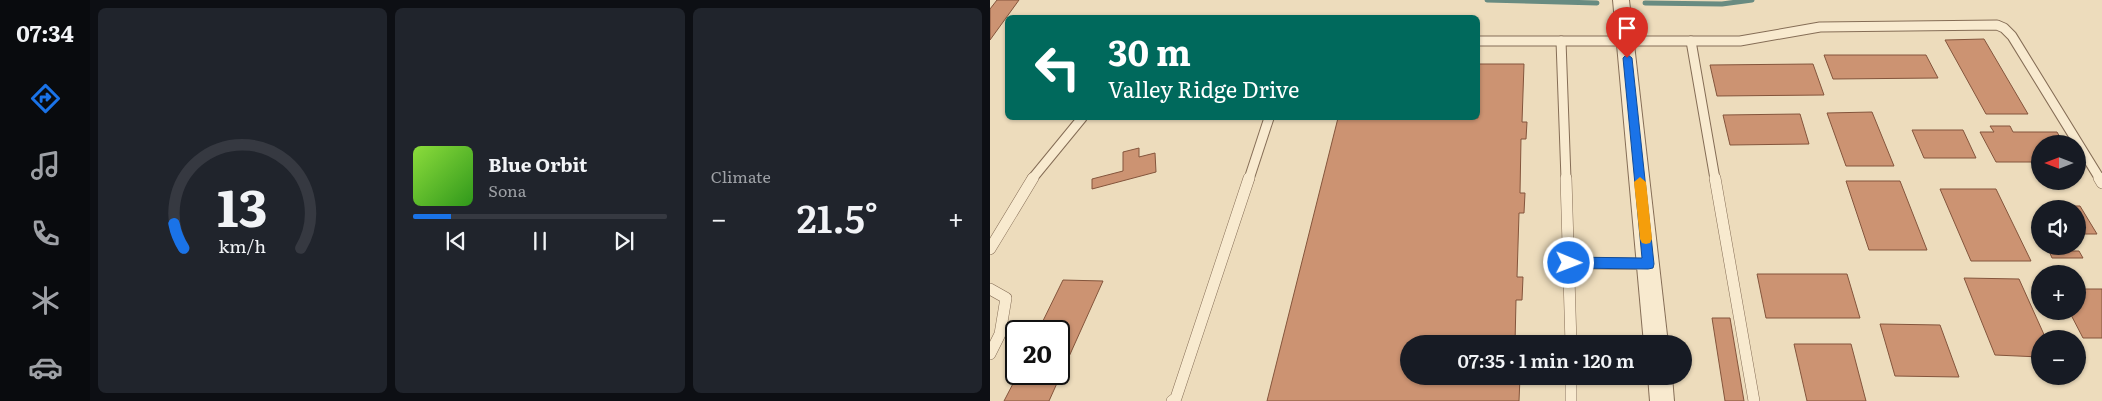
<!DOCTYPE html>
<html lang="en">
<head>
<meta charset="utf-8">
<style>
  :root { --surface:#171b24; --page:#20242c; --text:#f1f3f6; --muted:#9ea1a6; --line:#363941; --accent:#1a73e8 }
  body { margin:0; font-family:Literata,serif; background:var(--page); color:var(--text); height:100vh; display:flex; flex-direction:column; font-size:19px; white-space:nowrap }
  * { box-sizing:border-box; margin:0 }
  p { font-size:16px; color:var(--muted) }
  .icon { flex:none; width:28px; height:28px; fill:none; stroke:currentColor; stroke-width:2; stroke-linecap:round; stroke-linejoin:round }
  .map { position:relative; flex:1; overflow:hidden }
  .side { display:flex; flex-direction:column; gap:8px; padding:8px; background:#0d0f14; width:900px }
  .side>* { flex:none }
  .guide { position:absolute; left:15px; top:15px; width:475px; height:105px; border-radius:8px; box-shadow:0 1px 4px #0004; background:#00695c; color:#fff; overflow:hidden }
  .needle { width:32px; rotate:270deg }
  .controls { position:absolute; left:1041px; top:135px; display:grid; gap:10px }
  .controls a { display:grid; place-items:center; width:55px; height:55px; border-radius:50%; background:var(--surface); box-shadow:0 1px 4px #0004; font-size:25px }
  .speed { position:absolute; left:15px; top:320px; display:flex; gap:10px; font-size:25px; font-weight:700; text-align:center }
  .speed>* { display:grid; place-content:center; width:65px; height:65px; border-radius:50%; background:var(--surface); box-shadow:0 1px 4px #0004; line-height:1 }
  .speed .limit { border:2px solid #111; border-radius:8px; background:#fff; color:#111 }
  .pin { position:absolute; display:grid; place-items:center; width:42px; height:42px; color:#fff; margin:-51px -21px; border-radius:50% 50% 50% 0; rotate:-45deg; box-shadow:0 0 5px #0007 }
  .pin .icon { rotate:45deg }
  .me { position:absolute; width:55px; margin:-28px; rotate:91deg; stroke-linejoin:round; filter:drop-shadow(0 0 4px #0008) }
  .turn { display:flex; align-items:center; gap:18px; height:105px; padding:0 20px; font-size:22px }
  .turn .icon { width:65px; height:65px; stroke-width:2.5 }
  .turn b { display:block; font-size:35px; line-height:42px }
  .big { font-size:38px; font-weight:600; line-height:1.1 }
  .side .card { flex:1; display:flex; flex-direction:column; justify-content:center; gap:8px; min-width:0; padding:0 18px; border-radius:8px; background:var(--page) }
  .side .dial { align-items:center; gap:0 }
  .dial svg { height:130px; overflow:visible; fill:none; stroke:var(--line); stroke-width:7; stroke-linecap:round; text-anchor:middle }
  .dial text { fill:var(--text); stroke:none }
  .song { display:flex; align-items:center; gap:15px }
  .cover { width:60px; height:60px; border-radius:8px; background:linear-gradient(135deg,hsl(90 70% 55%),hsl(110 70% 35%)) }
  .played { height:5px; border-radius:2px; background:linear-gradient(90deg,var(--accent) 15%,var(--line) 15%) }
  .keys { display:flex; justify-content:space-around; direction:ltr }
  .heat { display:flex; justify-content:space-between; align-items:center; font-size:28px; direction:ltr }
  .side .tiles { flex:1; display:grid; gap:8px; grid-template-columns:repeat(3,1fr) }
  .trip { position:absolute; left:410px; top:335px; width:292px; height:50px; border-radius:25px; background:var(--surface); box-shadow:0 1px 4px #0004; font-weight:600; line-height:50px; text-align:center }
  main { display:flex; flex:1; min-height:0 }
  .dock { display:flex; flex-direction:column; width:90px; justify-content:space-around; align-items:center; background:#090b0e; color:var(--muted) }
  .dock .icon { width:35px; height:35px }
  .dock .active { color:var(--accent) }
  .dock b { font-size:22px; color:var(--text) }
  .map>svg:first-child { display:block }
</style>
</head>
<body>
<main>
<nav class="dock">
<b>07:34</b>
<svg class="icon active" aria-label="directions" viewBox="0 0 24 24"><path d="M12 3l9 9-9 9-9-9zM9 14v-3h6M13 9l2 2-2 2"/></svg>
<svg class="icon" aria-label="music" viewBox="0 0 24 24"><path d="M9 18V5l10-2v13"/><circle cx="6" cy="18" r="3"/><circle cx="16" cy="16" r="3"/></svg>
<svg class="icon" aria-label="phone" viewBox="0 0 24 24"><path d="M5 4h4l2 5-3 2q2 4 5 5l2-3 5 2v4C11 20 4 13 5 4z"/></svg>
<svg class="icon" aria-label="climate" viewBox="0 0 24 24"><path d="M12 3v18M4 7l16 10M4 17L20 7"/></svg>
<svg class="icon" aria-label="car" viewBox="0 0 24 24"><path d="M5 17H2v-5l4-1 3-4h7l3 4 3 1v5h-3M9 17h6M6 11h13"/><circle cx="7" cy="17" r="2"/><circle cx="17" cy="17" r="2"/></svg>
</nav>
<section class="side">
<div class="tiles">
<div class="card dial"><svg viewBox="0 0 100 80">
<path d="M14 69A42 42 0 1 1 86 69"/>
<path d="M14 69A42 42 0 0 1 8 54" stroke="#1a73e8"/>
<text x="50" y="56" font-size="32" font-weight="700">13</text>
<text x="50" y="72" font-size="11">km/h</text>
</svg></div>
<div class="card">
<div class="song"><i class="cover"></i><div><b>Blue Orbit</b><p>Sona</p></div></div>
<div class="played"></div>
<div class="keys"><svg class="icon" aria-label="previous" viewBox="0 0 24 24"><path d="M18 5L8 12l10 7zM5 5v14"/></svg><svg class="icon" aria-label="pause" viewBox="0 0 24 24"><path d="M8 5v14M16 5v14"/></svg><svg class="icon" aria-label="next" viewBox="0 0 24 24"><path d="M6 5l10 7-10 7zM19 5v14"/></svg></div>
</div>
<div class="card"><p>Climate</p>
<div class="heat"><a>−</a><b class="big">21.5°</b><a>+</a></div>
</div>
</div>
</section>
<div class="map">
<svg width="1112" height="401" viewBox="0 0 1112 401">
  <rect width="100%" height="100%" fill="#eddcbc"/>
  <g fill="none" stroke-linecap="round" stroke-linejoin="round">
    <g stroke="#688b81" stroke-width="5">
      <polyline points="497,0 607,3"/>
      <polyline points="655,3 732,4 762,0"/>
    </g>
  </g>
  <g fill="#cc9372" stroke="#84553c">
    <polygon points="7,0 29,0 0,40 0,9"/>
    <polygon points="994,39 1038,114 996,114 955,40"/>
    <polygon points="834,55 936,55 948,78 843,79"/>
    <polygon points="488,64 534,64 532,122 537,122 536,139 531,139 530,193 535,193 534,213 529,213 527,277 533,277 532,300 526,300 525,344 419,344 419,376 530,377 529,401 277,401 348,118 488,118"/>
    <polygon points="823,64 834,95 727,96 720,65"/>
    <polygon points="882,112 904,166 856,166 837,113"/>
    <polygon points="810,114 819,144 740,145 733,115"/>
    <polygon points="1000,126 1020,126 1023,132 1067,132 1074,144 1050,144 1050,162 1006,162 990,132 1004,132"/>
    <polygon points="922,130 973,130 986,158 934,158"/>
    <polygon points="149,148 149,157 165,153 166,172 102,189 102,179 133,171 133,152"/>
    <polygon points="856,181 910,181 937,250 879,250"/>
    <polygon points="950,189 1006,189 1041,261 981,261"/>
    <polygon points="1064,206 1090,206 1107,234 1088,234 1088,209 1065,209"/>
    <polygon points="1059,251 1089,251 1093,258 1062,258"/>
    <polygon points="767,274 857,274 870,318 776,318"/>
    <polygon points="974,278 1029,279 1056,339 1050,339 1050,357 1005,355"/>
    <polygon points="73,280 113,281 59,401 14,401 28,374 69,374 69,331 48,331"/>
    <polygon points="1088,289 1112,289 1112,338 1093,338 1079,311 1088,311"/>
    <polygon points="722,318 740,318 754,401 735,401"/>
    <polygon points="890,324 950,325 969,377 905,376"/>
    <polygon points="804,344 861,344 876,401 817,401"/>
  </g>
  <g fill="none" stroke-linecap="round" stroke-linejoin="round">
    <defs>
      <g id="service-far1">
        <polyline points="488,41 750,41 830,27 1007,25 1014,28 1022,36 1110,179"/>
        <polyline points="571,41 576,179"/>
        <polyline points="701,41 725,179"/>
        <polyline points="42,179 92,118"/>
        <polyline points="259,179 279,118"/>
      </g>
      <g id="service">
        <polyline points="576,178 581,344"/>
        <polyline points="725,178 764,401"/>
        <polyline points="1109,178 1112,183"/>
        <polyline points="0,249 43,178"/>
        <polyline points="579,263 658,264"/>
        <polyline points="0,289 16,298 10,334 0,354"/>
        <polyline points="581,376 581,401"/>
        <polyline points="182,401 186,398 259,178"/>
      </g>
      <g id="minor">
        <polygon points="623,0 639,0 678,344 654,344"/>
        <polygon points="658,376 682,376 684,401 660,401"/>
      </g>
    </defs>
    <use href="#service-far1" stroke="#856d56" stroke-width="11"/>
    <use href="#service" stroke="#856d56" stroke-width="12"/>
    <use href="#minor" stroke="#856d56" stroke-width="2"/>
    <use href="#service-far1" stroke="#f8eacf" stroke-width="9"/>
    <use href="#service" stroke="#f8eacf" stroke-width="11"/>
    <use href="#minor" fill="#f8eacf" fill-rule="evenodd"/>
  </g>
  <polygon fill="#1a73e8" stroke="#114b97" points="637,54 642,58 664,264 663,268 658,269 579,268 575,267 573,263 575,259 579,257 652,258 633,58"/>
  <polygon fill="#f59e0b" points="650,177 656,182 662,239 660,243 656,244 652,243 650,239 644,182"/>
</svg>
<div class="controls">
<a><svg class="needle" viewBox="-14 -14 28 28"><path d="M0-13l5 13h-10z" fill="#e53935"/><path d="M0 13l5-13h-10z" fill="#9ea1a6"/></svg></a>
<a><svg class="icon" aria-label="sound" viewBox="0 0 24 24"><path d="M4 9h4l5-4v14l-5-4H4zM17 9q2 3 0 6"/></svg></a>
<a>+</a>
<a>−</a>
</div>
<div class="speed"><div class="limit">20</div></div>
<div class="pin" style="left:637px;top:58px;background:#d93025"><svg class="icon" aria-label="arrive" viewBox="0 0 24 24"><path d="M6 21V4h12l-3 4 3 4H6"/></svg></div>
<svg class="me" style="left:579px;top:263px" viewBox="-20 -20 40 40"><circle r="17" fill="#1a73e8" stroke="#fff" stroke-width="3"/><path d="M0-11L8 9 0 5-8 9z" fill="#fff"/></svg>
<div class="trip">07:35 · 1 min · 120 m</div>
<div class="guide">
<div class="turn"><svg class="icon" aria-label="left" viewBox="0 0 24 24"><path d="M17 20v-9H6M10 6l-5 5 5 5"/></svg><div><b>30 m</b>Valley Ridge Drive</div></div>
</div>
</div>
</main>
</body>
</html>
